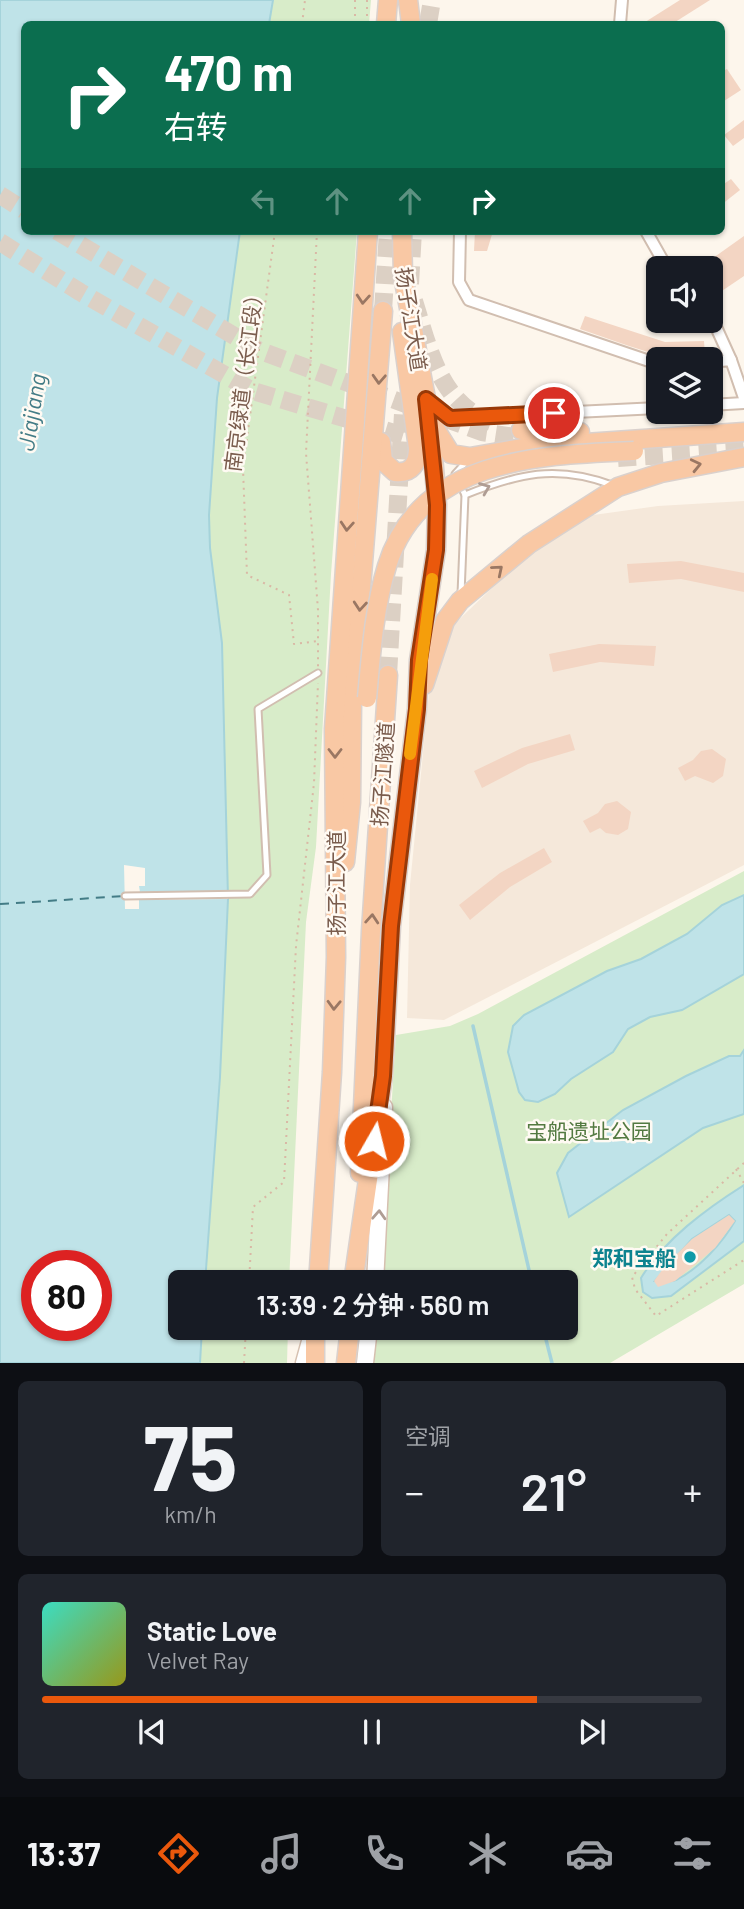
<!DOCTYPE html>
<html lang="zh">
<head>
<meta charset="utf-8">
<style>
  :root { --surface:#171b24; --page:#20242c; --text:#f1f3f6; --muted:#9ea1a6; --line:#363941; --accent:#ea580c }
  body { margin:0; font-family:Barlow,"Noto Sans SC",sans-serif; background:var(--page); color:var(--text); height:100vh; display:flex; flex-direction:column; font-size:26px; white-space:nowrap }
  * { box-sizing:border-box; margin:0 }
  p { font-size:23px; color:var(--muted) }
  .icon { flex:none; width:38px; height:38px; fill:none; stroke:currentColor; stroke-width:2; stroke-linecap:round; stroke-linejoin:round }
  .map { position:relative; height:1363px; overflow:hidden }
  .drawer { display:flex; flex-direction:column; gap:18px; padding:18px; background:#0d0f14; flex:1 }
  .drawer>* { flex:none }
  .guide { position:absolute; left:21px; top:21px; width:704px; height:214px; border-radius:10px; box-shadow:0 2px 5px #0004; background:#0b6e4f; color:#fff; overflow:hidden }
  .tools { position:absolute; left:646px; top:256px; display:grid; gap:14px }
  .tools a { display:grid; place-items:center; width:77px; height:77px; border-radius:10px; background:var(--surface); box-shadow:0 2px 5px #0004; font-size:35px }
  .speed { position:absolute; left:21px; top:1250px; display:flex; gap:14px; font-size:35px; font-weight:700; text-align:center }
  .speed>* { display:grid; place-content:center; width:91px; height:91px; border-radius:50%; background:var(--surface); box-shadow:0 2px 5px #0004; line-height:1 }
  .speed .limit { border:10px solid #d22; background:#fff; color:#111 }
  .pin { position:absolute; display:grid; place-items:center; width:60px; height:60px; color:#fff; margin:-30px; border:4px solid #fff; border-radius:50%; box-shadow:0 2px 7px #0007 }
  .me { position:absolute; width:77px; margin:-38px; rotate:8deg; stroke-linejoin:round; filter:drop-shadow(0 0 5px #0008) }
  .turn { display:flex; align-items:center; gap:24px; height:147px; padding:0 28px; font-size:32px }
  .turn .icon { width:91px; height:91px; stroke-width:2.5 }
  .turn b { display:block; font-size:49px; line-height:60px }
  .lanes { display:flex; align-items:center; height:66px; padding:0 28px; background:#0003; justify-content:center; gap:35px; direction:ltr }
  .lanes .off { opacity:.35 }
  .big { font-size:52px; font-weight:600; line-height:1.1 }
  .drawer .tile { flex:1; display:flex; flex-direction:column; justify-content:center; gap:10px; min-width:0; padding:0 24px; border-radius:10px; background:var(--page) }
  .drawer .dial { align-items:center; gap:0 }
  .dial b { font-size:91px; line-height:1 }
  .song { display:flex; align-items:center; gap:21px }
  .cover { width:84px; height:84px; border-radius:10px; background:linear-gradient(135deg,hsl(170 70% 55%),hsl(60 70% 35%)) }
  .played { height:7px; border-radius:4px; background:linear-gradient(90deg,var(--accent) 75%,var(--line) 75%) }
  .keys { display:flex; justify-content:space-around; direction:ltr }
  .heat { display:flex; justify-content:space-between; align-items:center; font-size:38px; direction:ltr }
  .drawer .tiles { flex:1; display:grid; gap:18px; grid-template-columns:1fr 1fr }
  .tile:last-child { grid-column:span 2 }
  .trip { position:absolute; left:168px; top:1270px; width:410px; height:70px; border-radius:10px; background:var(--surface); box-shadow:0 2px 5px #0004; font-weight:600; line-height:70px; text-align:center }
  .tab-bar { display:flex; height:112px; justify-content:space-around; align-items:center; background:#090b0e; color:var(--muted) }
  .tab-bar .icon { width:49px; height:49px }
  .tab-bar .current { color:var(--accent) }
  .tab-bar b { font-size:32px; color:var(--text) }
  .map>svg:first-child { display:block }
</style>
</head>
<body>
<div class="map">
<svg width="744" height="1363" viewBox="0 0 744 1363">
  <rect width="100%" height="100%" fill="#fdf6ec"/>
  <polygon fill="#f5e8da" points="744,501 744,865 444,1020 407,1018 410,885 430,682 446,632 540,542 579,517 658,506"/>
  <g fill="#d8ecc9">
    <polygon points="273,0 371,0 369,24 269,24"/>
    <polygon points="240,231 357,231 331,574 316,847 306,922 289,1283 205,1283 220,1077 228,899 222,643 210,548 209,515 217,398"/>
    <polygon points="744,871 744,1284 610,1363 374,1363 377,1328 565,1328 565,1283 380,1283 396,1035 450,1026 478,1014"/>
    <polygon points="202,1328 288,1328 287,1363 200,1363"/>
  </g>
  <g fill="#bfe3e8" stroke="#a5d3da" stroke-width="2" fill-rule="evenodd">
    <path d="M0,0H273L269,24H24V231H240L217,398L209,515L210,548L222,643L228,899L220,1077L205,1283H180V1328H202L200,1363H0ZM37,1265H96V1325H37Z"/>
    <polygon points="744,895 744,974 682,1010 650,1017 628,1029 613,1052 571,1079 555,1094 538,1102 525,1100 519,1092 508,1052 513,1026 524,1015 607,971 641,959 687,934 722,905"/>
    <polygon points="744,1050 744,1114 703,1128 569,1217 557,1173 568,1153 623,1110 686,1076 729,1056 740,1056"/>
    <path d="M744,1185V1241L671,1296L652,1298L643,1292L641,1278C665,1239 706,1209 744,1185ZM729,1215L735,1221C723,1242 699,1269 676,1280C671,1283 661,1281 655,1281L692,1239Z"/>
  </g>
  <polygon fill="#fdf6ec" points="124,865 145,868 145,886 139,886 140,892 227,891 228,899 139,900 139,909 125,909"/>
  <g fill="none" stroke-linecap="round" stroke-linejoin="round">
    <g stroke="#a5d3da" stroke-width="3.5">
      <polyline points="473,1026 532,1283"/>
      <polyline points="543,1328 552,1363"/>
    </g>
    <polyline stroke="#437c86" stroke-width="2" stroke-dasharray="9 7" stroke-linecap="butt" points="0,904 125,896"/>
  </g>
  <g fill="#f3d5c3">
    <polygon points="680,0 710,0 672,24 642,24"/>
    <polygon points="727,69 741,90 721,103 721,72"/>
    <polygon points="744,120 744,138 733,146 724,135"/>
    <polygon points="731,179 740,190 721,205 721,186"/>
    <polygon points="475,231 493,231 487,251 474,251"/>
    <polygon points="744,236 744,276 710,299 710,268 699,268"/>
    <polygon points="585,316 665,342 704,341 705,355 664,357 629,346 580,329"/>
    <polygon points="681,561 744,573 744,592 681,579 629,583 627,564"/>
    <polygon points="599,644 656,646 654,666 600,662 553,672 549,654"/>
    <polygon points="570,734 575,750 528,764 482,788 474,771 522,748"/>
    <polygon points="712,749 726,759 723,776 713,783 695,776 685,781 678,768 693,760 701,751"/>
    <polygon points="617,801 631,812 628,829 618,835 606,833 600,828 590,833 583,821 598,813 605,804"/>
    <polygon points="544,848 552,862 510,887 470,920 459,905 500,873"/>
    <polygon points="729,1215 735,1221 715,1248 675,1281 658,1287 654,1281 665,1266 692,1239"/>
  </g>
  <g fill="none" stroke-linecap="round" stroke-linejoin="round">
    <g stroke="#dcd0c4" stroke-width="18" stroke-dasharray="18 9" stroke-linecap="butt">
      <polyline points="428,24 432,0"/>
      <polyline points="0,195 24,210"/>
      <polyline points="57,231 258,350 482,432 541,441"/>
      <polyline points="0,242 80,292 253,391 431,444"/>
      <polyline points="410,284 413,231"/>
      <path d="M414,301C429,348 439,403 491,422"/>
      <polyline points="383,311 388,231"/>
      <polyline points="618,458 744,450"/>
      <polyline points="388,675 404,396"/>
    </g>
    <defs>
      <g id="service">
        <path d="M466,462L455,474L465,495C518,474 556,464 612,485"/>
        <polyline points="461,594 465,495"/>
        <polyline points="125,896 250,894 267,875 258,709 318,673"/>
      </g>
      <g id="minor">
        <polyline points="620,24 622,0"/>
        <polyline points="460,231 459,282 469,300 658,364"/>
        <polyline points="646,231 667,268"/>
        <polyline points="702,320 716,327 731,360"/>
        <polyline points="710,362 731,360 744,398"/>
        <polyline points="426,399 450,418 658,408"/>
        <polyline points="710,405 744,403"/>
      </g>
      <g id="secondary">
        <polyline points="375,1283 384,1107"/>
        <polyline points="304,1363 312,1334"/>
        <polyline points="365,1363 369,1328"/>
      </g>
      <g id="trunk">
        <polyline points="408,0 411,24"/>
        <polyline points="386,24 388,0"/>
        <polyline points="431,422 451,454 470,457 528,447 744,432"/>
        <polyline points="521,430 580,432"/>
        <path d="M381,442L383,461L395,472C412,474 418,463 418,448L402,332"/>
        <polyline points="424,685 445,621 460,601 529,544 618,487 661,473 744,457"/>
        <polyline points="345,862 351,802 352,701 383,311"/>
        <polyline points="360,1173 371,931 388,675"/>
        <polyline points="318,1283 332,1072 336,957 334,729 368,231"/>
        <polyline points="353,1283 383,1076 391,926 417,709 419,660 436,550 437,504 430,420 403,276 402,231"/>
        <polyline points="315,1363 315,1328"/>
        <polyline points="346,1363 350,1328"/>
      </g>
    </defs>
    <use href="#service" stroke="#d1beb0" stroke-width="9"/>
    <use href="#minor" stroke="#d1beb0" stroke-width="14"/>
    <use href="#secondary" stroke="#d6c0b0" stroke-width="19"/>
    <use href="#trunk" stroke="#dad1cd" stroke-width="21"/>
    <g stroke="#d9b8a5" stroke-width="2" stroke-dasharray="2 5" stroke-linecap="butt">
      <polyline points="355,0 355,24"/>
      <polyline points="367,0 367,24"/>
      <polyline points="302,24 305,0"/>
      <polyline points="275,231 243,468 247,575 289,595 294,644 318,641"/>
      <polyline points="317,231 306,453 318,610 318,667"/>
      <polyline points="744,1163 667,1234 632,1277 635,1289 656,1316 744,1260"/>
      <polyline points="736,1169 744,1183"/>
      <polyline points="249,1283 253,1207 284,1182 296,946 314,783 318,683"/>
      <polyline points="244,1363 246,1328"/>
    </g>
    <use href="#service" stroke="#fff" stroke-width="5"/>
    <use href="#minor" stroke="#fff" stroke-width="10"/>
    <use href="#secondary" stroke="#fff" stroke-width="16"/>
    <use href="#trunk" stroke="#f9c8a4" stroke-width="18"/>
    <defs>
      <path id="trunk-bridge" d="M367,698C371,654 374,609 387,566C420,458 540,455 634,451"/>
    </defs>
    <use href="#trunk-bridge" stroke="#dad1cd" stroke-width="21" stroke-linecap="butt"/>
    <use href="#trunk-bridge" stroke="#f9c8a4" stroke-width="18"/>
  </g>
  <defs><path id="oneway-chevron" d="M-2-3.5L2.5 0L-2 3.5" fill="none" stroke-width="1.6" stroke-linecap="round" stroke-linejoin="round" transform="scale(1.75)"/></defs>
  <g stroke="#9a7763">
    <use href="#oneway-chevron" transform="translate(363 299) rotate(94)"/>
    <use href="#oneway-chevron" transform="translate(379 379) rotate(93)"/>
    <use href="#oneway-chevron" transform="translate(696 465) rotate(-13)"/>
    <use href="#oneway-chevron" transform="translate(347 526) rotate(94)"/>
    <use href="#oneway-chevron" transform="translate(498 570) rotate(-40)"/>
    <use href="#oneway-chevron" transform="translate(360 606) rotate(95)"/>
    <use href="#oneway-chevron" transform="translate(335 753) rotate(90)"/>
    <use href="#oneway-chevron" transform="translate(372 919) rotate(-86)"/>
    <use href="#oneway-chevron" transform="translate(334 1005) rotate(92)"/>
  </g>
  <g stroke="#af9d94">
    <use href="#oneway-chevron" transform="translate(485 488) rotate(-22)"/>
    <use href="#oneway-chevron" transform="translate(379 1215) rotate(-87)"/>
  </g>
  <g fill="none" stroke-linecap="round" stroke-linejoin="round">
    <defs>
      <polyline id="route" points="374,1141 383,1076 391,926 417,709 419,660 436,550 437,505 426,399 450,418 554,413"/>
    </defs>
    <use href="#route" stroke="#983908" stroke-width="18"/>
    <use href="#route" stroke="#ea580c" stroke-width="12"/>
    <polyline stroke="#f59e0b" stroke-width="12" points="410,754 432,579"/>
  </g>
  <circle fill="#0f9aa8" stroke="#fffaf3" stroke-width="2.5" cx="690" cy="1257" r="7"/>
  <g text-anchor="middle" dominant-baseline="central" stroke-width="5" stroke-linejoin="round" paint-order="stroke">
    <g font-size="21" fill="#7a5c4d" stroke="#fffaf3">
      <text transform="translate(412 319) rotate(81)">扬子江大道</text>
      <text transform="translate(243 378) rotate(-83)">南京绿道（长江段）</text>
      <text transform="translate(382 774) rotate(-86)">扬子江隧道</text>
      <text transform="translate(335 883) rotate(-90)">扬子江大道</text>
    </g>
    <g font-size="21" fill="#537a41" stroke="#fffaf3">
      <text x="589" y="1130">宝船遗址公园</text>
    </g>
    <g font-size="21" font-weight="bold" fill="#0d838f" stroke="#fffaf3" text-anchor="end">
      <text x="676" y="1257">郑和宝船</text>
    </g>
    <g font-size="23" font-style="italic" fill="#437c86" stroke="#fffaf3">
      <text transform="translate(31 412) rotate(-81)">Jiajiang</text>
    </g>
  </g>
</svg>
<div class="tools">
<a><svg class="icon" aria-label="sound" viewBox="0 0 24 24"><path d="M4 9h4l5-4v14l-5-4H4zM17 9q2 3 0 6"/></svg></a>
<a><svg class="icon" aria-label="layers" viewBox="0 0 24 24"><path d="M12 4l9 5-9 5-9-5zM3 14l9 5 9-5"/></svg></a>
</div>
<div class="speed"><div class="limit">80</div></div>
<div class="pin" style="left:554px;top:413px;background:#d93025"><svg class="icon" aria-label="arrive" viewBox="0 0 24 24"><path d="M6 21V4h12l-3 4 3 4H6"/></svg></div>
<svg class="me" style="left:374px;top:1141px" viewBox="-20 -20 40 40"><circle r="17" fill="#ea580c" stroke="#fff" stroke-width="3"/><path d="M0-11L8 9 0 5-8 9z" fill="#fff"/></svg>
<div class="trip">13:39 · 2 分钟 · 560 m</div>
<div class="guide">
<div class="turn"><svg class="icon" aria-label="right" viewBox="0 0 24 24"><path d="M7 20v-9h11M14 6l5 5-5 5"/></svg><div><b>470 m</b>右转</div></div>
<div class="lanes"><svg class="icon off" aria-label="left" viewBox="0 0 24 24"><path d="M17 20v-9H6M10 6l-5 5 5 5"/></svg><svg class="icon off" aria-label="ahead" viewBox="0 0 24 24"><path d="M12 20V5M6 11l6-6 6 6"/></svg><svg class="icon off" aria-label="ahead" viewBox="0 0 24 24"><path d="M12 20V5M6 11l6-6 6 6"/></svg><svg class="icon" aria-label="right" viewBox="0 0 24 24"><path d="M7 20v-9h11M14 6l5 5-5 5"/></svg></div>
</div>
</div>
<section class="drawer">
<div class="tiles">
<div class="tile dial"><b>75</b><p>km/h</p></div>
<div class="tile"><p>空调</p>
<div class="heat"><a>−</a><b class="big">21°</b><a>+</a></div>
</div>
<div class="tile">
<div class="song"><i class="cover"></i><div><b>Static Love</b><p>Velvet Ray</p></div></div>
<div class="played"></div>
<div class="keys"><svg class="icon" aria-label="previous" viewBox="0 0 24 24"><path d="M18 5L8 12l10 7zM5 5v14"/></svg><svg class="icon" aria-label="pause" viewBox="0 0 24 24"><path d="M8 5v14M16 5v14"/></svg><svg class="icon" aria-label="next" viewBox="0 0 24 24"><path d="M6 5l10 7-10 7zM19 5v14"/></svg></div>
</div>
</div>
</section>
<nav class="tab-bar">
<b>13:37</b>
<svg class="icon current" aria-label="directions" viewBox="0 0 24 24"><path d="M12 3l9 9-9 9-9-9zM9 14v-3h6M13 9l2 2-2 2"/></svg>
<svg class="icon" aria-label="music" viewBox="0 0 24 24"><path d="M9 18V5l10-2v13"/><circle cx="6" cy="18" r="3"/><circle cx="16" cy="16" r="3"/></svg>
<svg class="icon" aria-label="phone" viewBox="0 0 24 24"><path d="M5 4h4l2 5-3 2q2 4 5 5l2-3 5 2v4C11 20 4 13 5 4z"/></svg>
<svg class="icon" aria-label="climate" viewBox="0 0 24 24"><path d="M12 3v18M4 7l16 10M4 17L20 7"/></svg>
<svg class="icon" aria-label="car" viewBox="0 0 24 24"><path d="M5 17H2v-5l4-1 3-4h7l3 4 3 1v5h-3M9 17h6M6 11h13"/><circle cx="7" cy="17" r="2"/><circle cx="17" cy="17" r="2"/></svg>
<svg class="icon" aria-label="filters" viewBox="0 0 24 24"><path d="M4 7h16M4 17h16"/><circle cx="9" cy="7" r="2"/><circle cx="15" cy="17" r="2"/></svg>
</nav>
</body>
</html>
